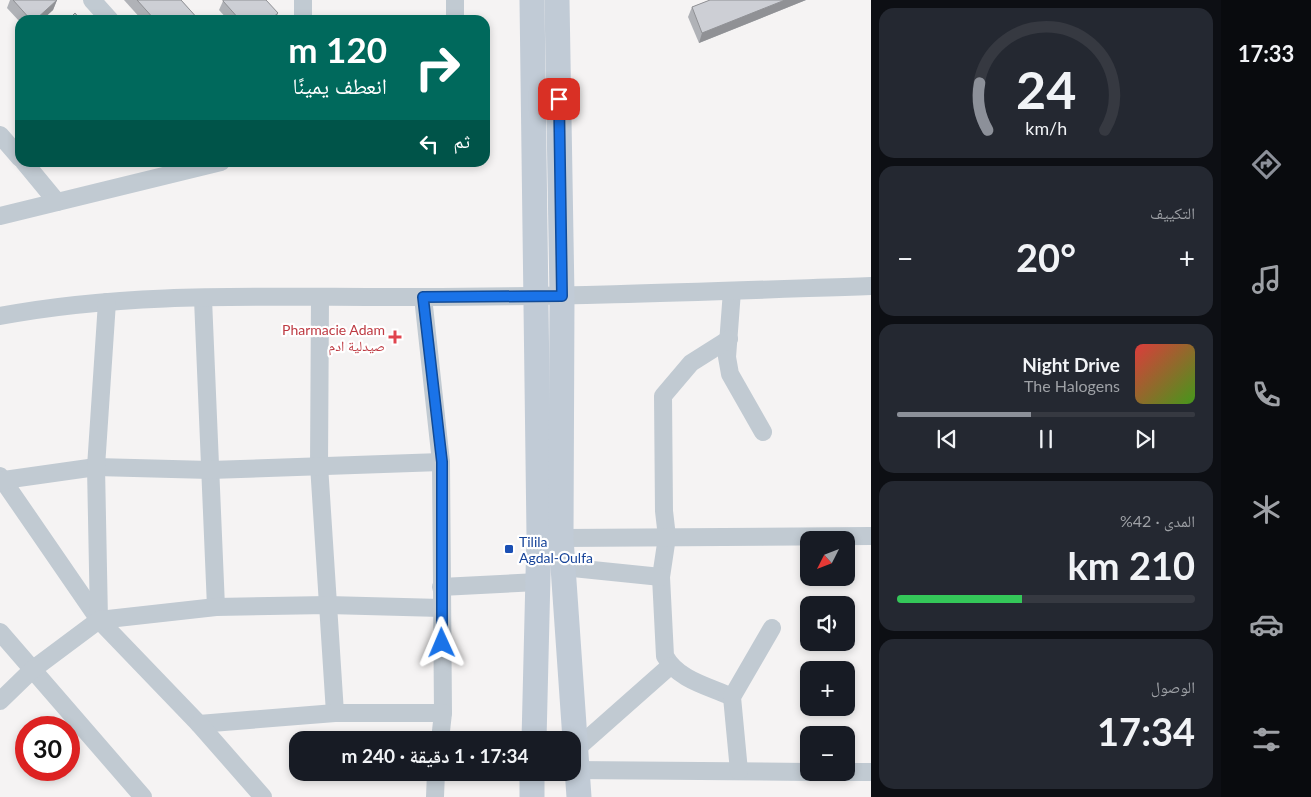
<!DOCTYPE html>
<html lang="ar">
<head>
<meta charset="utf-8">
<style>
  :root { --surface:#171b24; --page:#242831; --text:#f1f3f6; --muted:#9ea1a6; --line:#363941; --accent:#8c9099 }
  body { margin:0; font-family:Lato,"Noto Naskh Arabic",sans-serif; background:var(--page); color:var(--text); direction:rtl; height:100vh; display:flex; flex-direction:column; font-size:19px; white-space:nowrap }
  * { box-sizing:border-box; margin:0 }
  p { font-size:16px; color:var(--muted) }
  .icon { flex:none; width:28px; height:28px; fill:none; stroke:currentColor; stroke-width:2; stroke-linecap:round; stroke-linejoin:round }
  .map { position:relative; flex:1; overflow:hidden; direction:ltr }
  .side { display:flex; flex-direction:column; gap:8px; padding:8px; background:#0d0f14; width:350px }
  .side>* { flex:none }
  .top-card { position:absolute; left:15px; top:15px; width:475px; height:152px; border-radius:15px; box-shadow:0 2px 8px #0003; direction:rtl; background:#00695c; color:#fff; overflow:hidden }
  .needle { width:32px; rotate:228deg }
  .fabs { position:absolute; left:800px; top:531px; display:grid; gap:10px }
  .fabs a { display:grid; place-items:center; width:55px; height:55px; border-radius:10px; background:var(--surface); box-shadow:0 2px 8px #0003; font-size:25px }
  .speed { position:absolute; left:15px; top:716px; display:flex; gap:10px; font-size:25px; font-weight:700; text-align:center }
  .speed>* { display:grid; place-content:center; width:65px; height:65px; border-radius:50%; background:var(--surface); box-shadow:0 2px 8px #0003; line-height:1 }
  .speed .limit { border:8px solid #d22; background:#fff; color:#111 }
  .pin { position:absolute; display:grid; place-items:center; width:42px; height:42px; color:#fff; margin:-21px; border-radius:10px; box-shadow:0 2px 8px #0006 }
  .me { position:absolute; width:55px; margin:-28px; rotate:359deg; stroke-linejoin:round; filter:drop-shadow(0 0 4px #0008) }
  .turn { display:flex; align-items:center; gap:18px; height:105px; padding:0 20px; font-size:22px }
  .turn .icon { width:65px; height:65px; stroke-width:2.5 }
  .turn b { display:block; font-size:35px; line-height:42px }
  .then { display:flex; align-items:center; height:48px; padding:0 20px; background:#0003; gap:10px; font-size:19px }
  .big { font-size:38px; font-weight:700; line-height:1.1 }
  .side .tile { flex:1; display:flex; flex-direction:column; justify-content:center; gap:8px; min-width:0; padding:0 18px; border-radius:15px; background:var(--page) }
  .side .dial { align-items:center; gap:0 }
  .dial svg { height:130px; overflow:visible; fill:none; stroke:var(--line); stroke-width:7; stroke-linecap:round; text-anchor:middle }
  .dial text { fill:var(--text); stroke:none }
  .song { display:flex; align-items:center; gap:15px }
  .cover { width:60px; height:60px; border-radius:8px; background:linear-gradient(135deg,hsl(0 70% 55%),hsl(100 70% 35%)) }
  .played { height:5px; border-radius:2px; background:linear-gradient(90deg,var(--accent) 45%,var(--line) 45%) }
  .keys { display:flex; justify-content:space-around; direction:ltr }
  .heat { display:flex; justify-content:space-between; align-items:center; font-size:28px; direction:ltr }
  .charge { height:8px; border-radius:4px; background:linear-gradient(90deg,#34c759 42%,var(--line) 0) }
  .trip { position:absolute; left:289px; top:731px; width:292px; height:50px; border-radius:15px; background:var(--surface); box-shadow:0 2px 8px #0003; font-weight:700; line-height:50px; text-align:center; direction:rtl }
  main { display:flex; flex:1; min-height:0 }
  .dock { display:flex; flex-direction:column; width:90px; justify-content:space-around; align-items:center; background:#090b0e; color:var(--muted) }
  .dock .icon { width:35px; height:35px }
  .dock .on { color:var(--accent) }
  .dock b { font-size:22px; color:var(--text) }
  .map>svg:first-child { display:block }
</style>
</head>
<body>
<main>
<nav class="dock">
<b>17:33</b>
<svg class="icon on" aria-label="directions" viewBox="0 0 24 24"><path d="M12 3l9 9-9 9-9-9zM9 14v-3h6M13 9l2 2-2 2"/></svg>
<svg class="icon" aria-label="music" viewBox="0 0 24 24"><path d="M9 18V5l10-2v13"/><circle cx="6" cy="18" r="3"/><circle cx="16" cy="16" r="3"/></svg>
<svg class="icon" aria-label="phone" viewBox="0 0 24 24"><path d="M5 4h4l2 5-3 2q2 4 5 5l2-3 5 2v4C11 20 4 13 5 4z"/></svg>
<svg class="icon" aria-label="climate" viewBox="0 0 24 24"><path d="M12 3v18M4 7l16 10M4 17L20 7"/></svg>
<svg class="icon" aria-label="car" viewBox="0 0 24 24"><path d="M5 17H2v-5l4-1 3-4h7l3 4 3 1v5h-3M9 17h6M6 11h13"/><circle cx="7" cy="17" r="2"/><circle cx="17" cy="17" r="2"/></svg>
<svg class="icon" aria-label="filters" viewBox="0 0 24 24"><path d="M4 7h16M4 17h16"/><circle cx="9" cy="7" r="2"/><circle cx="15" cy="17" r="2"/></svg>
</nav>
<section class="side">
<div class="tile dial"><svg viewBox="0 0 100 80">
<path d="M14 69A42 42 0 1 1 86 69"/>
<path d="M14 69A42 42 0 0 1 9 40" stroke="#8c9099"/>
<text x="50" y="56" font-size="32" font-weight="700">24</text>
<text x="50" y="72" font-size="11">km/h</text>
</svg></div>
<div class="tile"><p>التكييف</p>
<div class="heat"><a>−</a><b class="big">20°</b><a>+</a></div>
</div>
<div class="tile">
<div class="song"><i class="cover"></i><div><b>Night Drive</b><p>The Halogens</p></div></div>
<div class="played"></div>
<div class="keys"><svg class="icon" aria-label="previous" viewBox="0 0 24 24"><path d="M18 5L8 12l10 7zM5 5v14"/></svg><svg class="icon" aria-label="pause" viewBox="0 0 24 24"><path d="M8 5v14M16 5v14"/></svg><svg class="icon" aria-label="next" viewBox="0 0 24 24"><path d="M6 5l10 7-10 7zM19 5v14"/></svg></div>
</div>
<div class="tile"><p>المدى · 42%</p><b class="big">210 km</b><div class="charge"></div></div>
<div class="tile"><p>الوصول</p><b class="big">17:34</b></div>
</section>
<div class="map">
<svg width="871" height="797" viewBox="0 0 871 797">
  <rect width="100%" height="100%" fill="#f5f3f3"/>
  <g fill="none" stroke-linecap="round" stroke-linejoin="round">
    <g stroke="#c1cad2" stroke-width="18">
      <polyline points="92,0 110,20"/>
      <polyline points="303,0 303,20"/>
      <polyline points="455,0 455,20"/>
      <polyline points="0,135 20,158"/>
      <polyline points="24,162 57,202"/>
      <polyline points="0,216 221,162"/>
      <polyline points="732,291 727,357 730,374 763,432"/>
      <polyline points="423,297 441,462 443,713"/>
      <polyline points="320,298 319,465 335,713"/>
      <polyline points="203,299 216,607"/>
      <path d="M0,316C137,290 281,298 420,297C570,297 721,291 871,286"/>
      <path d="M729,339L691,363L663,396L664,511L667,537L661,577L665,656C678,680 708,686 732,697"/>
      <polyline points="0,476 99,620 199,724 335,713 443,713 440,740"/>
      <polyline points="0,483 4,480 96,467 210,470 441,462"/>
      <polyline points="561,538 871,536"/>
      <polyline points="563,567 661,577"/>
      <polyline points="441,587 538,582"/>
      <polyline points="99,620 96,467 107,302"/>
      <polyline points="0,632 143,797"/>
      <polyline points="0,701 32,670 99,620 216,607 328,605 441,608"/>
      <polyline points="199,724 263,797"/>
      <polyline points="575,750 670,666"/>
      <polyline points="572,770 809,772"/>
      <polyline points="739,771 732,697 772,628"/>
      <polyline points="846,772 871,772"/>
      <polyline points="435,797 436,772"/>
    </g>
    <g stroke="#c1cbd6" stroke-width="25">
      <polyline points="532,0 539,535 534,740"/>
      <polyline points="557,0 562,296 561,538 579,797"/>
      <polyline points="532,797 532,772"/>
    </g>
  </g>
  <g fill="#b0b2b7">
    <polygon points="10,0 57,0 53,10 42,20 20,20 20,22 7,8"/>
    <polygon points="124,0 181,0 199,20 142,20"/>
    <polygon points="710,0 806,0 699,43 688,17 692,7"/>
    <polygon points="223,1 275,20 228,20 219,10"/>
  </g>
  <g fill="#909195">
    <polygon points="57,0 53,10 42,20 35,20"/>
    <polygon points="785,0 806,0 699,43 702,33"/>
    <polygon points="278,13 275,20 270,20"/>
  </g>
  <g fill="#cdcfd5" stroke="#909195">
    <polygon points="13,0 57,0 35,20 31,20"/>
    <polygon points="137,0 181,0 199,20 155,20"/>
    <polygon points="223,0 266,0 278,13 270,20 240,20 223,1"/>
    <polygon points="710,0 785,0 702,33 692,7"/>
    <polygon points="75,13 81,20 68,20"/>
  </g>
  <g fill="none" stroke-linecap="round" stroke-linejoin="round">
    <defs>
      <polyline id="route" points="442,643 442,462 423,297 562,296 559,99"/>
    </defs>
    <use href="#route" stroke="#114b97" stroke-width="12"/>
    <use href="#route" stroke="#1a73e8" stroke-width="9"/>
  </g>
  <path fill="#e0444e" stroke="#fff" stroke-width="2" d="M392.5 329.5h5v5h5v5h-5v5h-5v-5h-5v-5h5z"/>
  <rect fill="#1a4fb4" stroke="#fff" stroke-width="2" x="504" y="544" width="10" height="10" rx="2.5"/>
  <g text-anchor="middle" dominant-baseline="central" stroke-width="4.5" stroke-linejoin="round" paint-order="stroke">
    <g font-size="14" fill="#be3a42" stroke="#fff" text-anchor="end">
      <text x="385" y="329">Pharmacie Adam<tspan x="385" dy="16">صيدلية ادم</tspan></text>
    </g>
    <g font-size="14" fill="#164399" stroke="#fff" text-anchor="start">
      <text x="519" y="541">Tilila<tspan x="519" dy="16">Agdal-Oulfa</tspan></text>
    </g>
  </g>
</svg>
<div class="fabs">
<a><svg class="needle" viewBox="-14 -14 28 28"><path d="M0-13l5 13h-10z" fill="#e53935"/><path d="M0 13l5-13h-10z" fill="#9ea1a6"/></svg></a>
<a><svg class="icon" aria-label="sound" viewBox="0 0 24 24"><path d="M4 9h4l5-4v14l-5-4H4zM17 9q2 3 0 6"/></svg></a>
<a>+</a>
<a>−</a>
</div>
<div class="speed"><div class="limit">30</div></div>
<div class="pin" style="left:559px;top:99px;background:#d93025"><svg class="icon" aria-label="arrive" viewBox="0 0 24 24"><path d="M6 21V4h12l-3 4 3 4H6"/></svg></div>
<svg class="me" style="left:442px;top:643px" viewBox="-20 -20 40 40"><path d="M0-17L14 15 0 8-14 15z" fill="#1a73e8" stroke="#fff" stroke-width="4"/></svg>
<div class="trip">17:34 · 1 دقيقة · 240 m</div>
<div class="top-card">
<div class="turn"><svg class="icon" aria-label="right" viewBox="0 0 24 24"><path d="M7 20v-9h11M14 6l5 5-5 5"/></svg><div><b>120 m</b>انعطف يمينًا</div></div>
<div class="then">ثم<svg class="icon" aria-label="left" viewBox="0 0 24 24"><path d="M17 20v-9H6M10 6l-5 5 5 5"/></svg></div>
</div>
</div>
</main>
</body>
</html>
